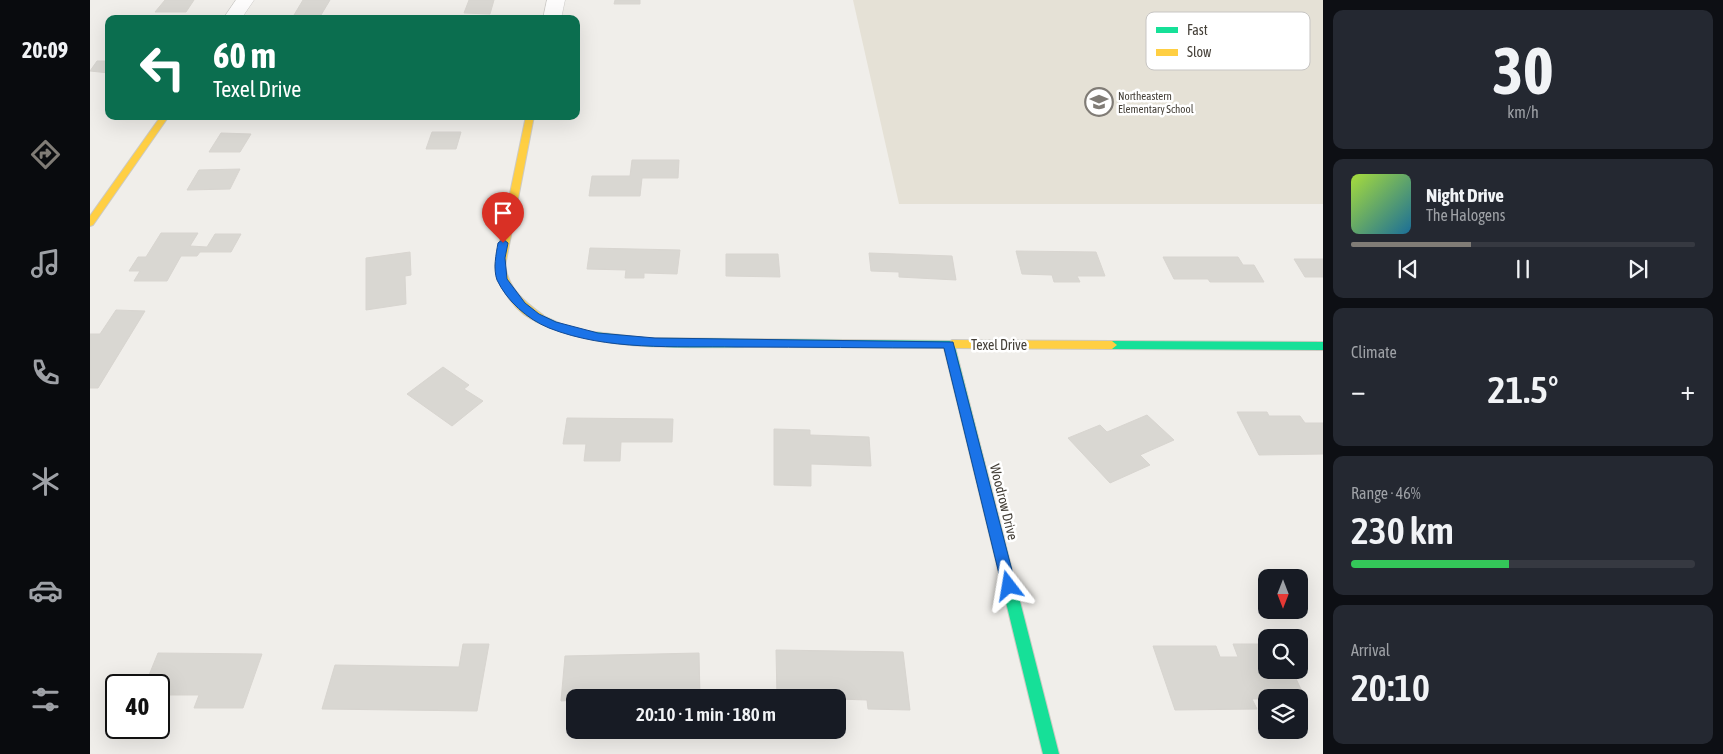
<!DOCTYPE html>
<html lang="en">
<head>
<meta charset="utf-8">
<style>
  :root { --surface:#171b24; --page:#242831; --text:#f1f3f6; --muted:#9ea1a6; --line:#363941; --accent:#807c76 }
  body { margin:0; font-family:"Asap Condensed",sans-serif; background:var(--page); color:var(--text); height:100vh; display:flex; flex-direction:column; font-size:19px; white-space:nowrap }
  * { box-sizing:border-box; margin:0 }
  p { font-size:16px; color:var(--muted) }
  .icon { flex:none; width:28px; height:28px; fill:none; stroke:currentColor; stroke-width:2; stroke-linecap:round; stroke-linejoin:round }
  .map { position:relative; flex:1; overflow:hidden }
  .panel { display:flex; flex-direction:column; gap:10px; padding:10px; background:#0d0f14; width:400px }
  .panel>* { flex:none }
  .hud { position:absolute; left:15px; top:15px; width:475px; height:105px; border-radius:10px; box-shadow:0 5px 20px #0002; background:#0b6e4f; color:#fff; overflow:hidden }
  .needle { width:32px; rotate:180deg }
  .tools { position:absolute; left:1168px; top:569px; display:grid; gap:10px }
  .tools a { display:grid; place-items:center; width:50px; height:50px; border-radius:10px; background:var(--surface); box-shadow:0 5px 20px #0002; font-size:25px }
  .speed { position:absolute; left:15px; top:674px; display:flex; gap:10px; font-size:25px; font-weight:700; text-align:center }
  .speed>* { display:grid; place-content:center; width:65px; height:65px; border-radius:50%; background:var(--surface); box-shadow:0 5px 20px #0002; line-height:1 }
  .speed .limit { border:2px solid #111; border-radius:8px; background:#fff; color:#111 }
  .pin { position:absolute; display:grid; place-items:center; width:42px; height:42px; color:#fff; margin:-51px -21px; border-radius:50% 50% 50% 0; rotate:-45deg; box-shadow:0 0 5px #0007 }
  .pin .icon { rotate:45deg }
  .me { position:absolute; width:55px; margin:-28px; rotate:346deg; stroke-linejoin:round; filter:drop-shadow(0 0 4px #0008) }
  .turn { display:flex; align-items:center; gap:18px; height:105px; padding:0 25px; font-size:22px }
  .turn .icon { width:65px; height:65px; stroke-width:2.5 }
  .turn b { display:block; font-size:35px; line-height:42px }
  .big { font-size:38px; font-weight:600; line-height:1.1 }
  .panel .card { flex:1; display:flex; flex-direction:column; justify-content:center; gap:8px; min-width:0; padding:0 18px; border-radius:10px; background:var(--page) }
  .panel .dial { align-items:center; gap:0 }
  .dial b { font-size:65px; line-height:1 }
  .song { display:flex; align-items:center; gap:15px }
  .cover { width:60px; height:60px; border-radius:8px; background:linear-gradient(135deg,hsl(80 70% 55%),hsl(200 70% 35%)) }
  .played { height:5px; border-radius:2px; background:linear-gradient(90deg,var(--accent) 35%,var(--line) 35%) }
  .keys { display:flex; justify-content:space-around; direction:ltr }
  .heat { display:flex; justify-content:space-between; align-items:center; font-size:28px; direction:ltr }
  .charge { height:8px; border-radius:4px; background:linear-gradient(90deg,#34c759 46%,var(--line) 0) }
  .trip { position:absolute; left:476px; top:689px; width:280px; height:50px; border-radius:10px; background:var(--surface); box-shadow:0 5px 20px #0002; font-weight:600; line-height:50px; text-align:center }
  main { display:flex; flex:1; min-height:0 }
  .menu { display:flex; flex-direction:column; width:90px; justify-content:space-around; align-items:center; background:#090b0e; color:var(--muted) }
  .menu .icon { width:35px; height:35px }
  .menu .on { color:var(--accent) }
  .menu b { font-size:22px; color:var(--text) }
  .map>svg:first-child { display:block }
</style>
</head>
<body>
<main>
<nav class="menu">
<b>20:09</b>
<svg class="icon on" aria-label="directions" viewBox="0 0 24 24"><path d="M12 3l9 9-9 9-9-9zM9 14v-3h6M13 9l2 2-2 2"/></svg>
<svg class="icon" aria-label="music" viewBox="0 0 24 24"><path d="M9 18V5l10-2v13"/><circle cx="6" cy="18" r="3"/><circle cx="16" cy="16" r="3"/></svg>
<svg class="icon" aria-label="phone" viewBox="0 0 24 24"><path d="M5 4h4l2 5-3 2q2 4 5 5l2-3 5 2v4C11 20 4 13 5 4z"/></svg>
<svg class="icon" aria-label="climate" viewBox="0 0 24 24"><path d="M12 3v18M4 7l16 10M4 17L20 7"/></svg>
<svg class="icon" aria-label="car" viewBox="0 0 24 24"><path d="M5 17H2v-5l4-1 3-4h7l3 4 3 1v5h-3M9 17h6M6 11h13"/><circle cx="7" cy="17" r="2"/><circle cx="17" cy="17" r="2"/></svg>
<svg class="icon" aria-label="filters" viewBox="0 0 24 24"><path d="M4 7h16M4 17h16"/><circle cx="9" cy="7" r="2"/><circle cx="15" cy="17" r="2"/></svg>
</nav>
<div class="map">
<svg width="1233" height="754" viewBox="0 0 1233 754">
  <rect width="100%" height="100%" fill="#f0eeea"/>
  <polygon fill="#e5e1d6" points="763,0 1233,0 1233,204 809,204"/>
  <g fill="#d9d7d2" stroke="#d8d5d0">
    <polygon points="75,0 104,0 96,12 65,12"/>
    <polygon points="213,0 240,0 231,15 204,15"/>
    <polygon points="379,0 404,0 400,14 374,13"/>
    <polygon points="525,0 550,0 550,4 524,4"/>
    <polygon points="7,61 19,61 19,73 0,71"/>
    <polygon points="342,132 371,132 366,149 336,149"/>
    <polygon points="131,133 161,134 150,152 119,152"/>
    <polygon points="542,160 589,160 588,178 552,178 550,196 499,196 502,176 540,176"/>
    <polygon points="150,169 140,189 97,190 109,170"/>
    <polygon points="71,233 108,233 100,246 117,247 125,234 151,234 141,252 110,252 107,256 91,256 77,281 44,281 50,271 39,271 48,257 56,257"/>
    <polygon points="500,248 590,250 587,274 554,273 554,278 535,278 536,270 497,269"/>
    <polygon points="926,251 1006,252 1015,276 987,276 990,282 964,282 962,275 932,274"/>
    <polygon points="320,252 321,275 315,276 316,304 276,310 276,258"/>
    <polygon points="779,253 862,256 866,280 809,277 809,272 781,271"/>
    <polygon points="636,254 688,254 690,277 636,276"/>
    <polygon points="1073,257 1148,257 1153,265 1164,265 1174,282 1120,282 1118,279 1084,279"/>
    <polygon points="1204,259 1233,259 1233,277 1215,277"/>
    <polygon points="26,310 55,311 8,388 0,388 0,334 10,334"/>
    <polygon points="353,367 379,385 374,389 393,401 362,426 317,394"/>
    <polygon points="1147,412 1177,412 1179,416 1210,416 1215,423 1233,423 1233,454 1169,455"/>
    <polygon points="1057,415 1084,440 1050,455 1060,465 1020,483 978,438 1010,425 1017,432"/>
    <polygon points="477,418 583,419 582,442 531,442 530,461 494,461 496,444 473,444"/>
    <polygon points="684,429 720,430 720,435 779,437 781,466 721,464 721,486 684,485"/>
    <polygon points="373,644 399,644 387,711 232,709 245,665 369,667"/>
    <polygon points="1143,644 1176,644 1176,670 1202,670 1215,698 1162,699 1167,709 1085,710 1063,646 1126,646 1130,657 1148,657"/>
    <polygon points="686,650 813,652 820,710 778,709 777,700 748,699 748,698 687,697"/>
    <polygon points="68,653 172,654 153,708 104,708 109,695 69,695 69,685 55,685"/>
    <polygon points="609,653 610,698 485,698 485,700 471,701 475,656"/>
  </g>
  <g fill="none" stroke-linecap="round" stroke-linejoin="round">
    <defs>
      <g id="street">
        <polygon points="146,0 164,0 151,19 133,19"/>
        <polygon points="457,0 475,0 471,19 453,19"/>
      </g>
      <g id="fast">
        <path d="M449,314L473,325L496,331L555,338L866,341L867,344L865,347L969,754H953L854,348C789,347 723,347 657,347C586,347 511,352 445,321L444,318L445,315Z"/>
        <polygon points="1022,341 1233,342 1233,350 1022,349 1017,345"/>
      </g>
      <g id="slow">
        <polygon points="71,116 79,116 3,225 0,226 0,216"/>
        <path d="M436,116H444L415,266C419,289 434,302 453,315L454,318L453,321L449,322C426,315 409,288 405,266Z"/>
        <polygon points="862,340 1022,341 1027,345 1022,349 862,348 857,344"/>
      </g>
    </defs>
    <use href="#street" stroke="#cdcbc8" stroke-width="1"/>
    <use href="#fast" stroke="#cdcac2" stroke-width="2"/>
    <use href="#slow" stroke="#cdcac2" stroke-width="2"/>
    <use href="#street" fill="#fdfcfc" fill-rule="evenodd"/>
    <use href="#fast" fill="#16e098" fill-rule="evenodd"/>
    <use href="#slow" fill="#ffcf43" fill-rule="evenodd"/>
  </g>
  <path fill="#1a73e8" stroke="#114b97" d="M413,239L418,243L415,258L417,279L435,303L449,314L466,322L508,333L565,338L863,342L926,586L924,591L919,592L914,591L912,586L854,348C785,348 716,347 646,347C585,346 517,351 459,328C437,319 417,301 407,280C403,269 406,254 408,243Z"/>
  <defs>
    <symbol id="school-ring" viewBox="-11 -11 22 22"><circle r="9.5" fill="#fff" stroke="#807c76" stroke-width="1.5"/><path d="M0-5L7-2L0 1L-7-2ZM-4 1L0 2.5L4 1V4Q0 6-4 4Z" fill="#807c76"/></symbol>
  </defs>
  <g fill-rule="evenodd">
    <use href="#school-ring" x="993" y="86" width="32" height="32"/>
  </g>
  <g text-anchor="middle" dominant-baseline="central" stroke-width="5" stroke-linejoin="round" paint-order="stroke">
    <g font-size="11" fill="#443f37" stroke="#fff" text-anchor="start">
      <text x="1028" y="96">Northeastern<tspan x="1028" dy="13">Elementary School</tspan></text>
    </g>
    <g font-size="14" fill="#443f37" stroke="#fff">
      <text x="909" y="345">Texel Drive</text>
      <text transform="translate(914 502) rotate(76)">Woodrow Drive</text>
    </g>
  </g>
  <rect x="1056" y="12" width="164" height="58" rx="8" fill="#fff" stroke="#c7c5c3" stroke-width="1"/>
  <rect x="1066" y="27" width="22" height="6" fill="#16e098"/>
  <rect x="1066" y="49" width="22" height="7" fill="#ffcf43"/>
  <g font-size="14" fill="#443f37">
    <text x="1097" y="35">Fast</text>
    <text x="1097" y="57">Slow</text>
  </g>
</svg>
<div class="tools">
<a><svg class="needle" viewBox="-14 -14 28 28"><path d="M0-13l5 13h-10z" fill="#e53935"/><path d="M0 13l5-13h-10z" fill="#9ea1a6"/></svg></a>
<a><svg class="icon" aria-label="search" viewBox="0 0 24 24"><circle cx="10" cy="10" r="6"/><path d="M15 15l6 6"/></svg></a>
<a><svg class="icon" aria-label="layers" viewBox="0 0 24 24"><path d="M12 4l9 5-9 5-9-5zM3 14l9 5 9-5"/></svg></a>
</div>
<div class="speed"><div class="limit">40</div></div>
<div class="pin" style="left:413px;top:243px;background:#d93025"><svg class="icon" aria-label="arrive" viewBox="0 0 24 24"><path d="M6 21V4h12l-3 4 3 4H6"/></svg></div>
<svg class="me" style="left:919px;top:586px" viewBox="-20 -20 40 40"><path d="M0-17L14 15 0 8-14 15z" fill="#1a73e8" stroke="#fff" stroke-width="4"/></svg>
<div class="trip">20:10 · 1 min · 180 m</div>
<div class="hud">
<div class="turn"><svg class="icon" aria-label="left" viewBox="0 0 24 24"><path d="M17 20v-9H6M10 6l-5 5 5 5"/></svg><div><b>60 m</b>Texel Drive</div></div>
</div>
</div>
<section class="panel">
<div class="card dial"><b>30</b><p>km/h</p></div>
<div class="card">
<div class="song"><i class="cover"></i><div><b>Night Drive</b><p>The Halogens</p></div></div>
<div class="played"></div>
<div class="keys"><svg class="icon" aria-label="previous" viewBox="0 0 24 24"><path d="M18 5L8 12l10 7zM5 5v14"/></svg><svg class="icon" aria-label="pause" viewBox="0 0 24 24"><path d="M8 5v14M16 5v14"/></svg><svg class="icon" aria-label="next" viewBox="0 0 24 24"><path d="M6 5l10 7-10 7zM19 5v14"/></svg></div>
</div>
<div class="card"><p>Climate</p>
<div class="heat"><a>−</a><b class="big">21.5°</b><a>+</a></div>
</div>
<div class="card"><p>Range · 46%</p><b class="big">230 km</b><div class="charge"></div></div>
<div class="card"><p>Arrival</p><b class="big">20:10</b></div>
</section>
</main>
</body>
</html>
